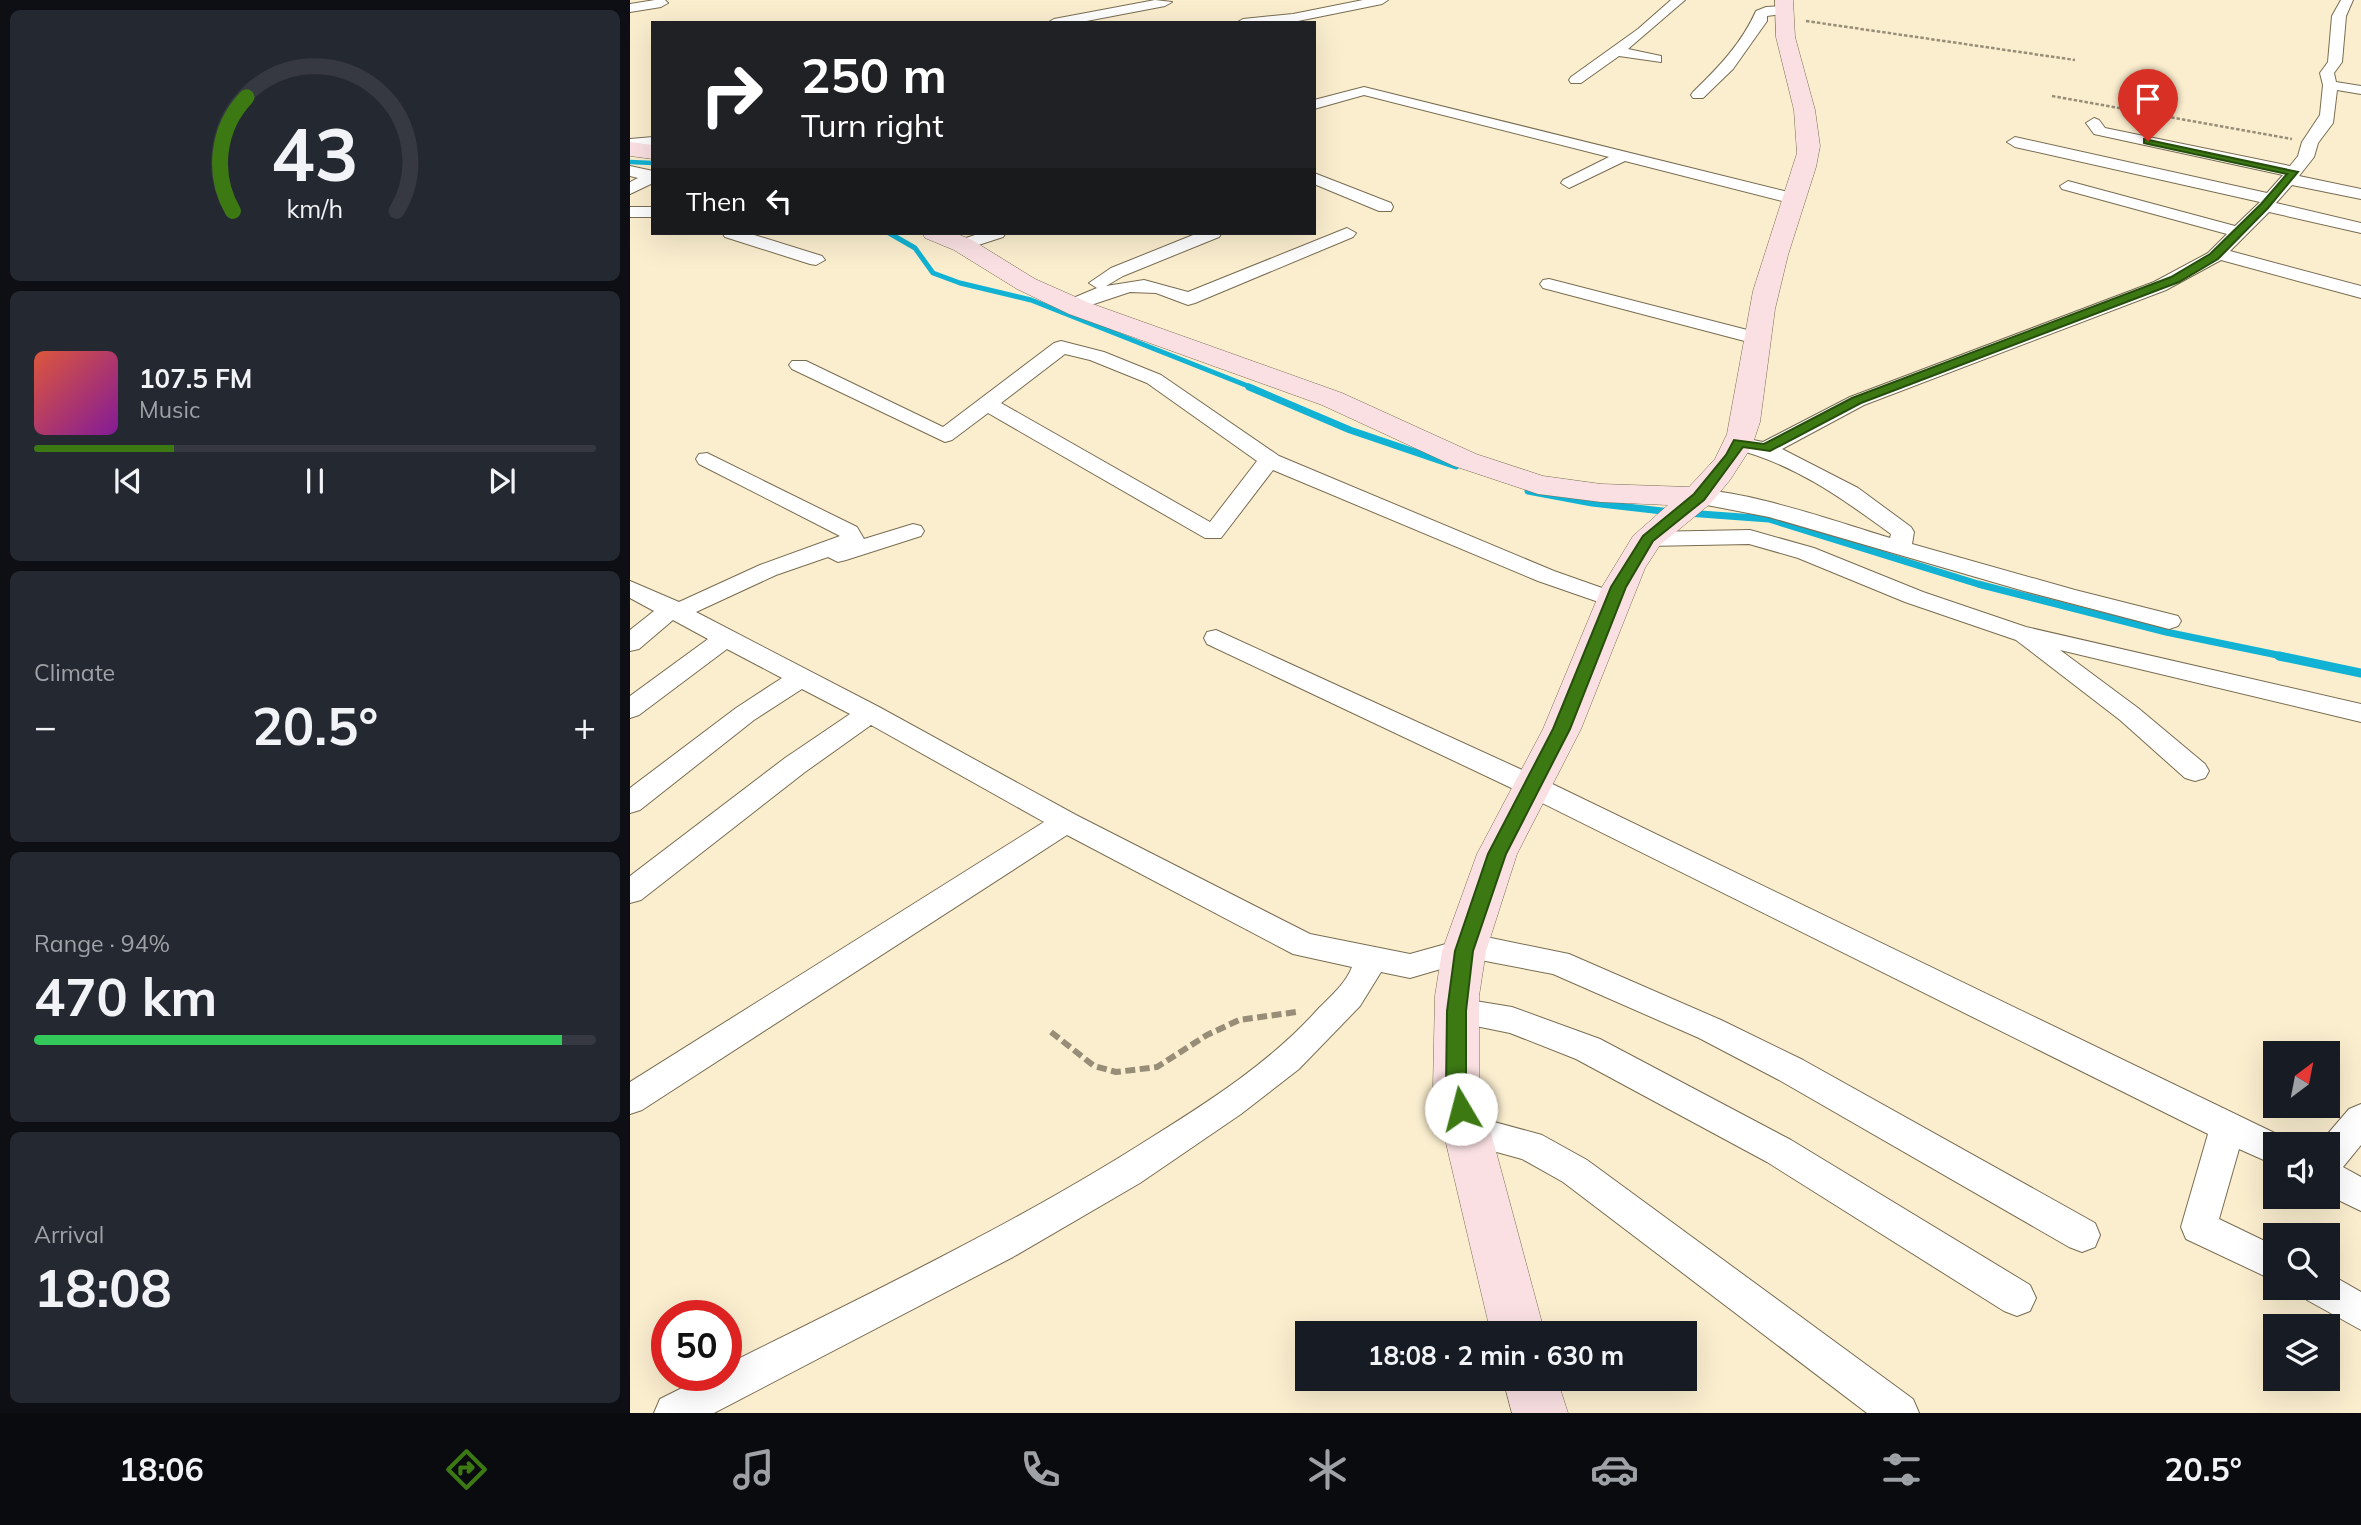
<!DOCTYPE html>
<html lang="en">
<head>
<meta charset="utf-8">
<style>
  :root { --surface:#171b24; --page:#242831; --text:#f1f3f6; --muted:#9ea1a6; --line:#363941; --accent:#3c7913 }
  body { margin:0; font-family:Mulish,sans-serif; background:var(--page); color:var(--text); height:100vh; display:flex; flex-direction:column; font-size:26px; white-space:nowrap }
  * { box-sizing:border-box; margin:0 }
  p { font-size:23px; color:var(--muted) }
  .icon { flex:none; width:38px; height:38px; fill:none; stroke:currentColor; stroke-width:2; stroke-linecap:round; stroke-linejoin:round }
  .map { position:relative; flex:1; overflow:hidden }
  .details { display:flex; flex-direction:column; gap:10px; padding:10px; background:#0d0f14; width:630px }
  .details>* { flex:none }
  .hud { position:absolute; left:21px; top:21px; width:665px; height:214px; border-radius:0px; box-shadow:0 7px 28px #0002; background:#202124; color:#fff; overflow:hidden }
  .needle { width:46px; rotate:32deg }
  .tools { position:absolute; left:1633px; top:1041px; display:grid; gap:14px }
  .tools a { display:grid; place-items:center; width:77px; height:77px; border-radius:0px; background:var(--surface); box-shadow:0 7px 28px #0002; font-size:35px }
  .speed { position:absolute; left:21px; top:1300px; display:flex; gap:14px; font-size:35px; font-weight:700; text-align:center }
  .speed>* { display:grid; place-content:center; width:91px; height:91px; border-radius:50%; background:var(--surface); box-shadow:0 7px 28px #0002; line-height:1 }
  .speed .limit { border:10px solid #d22; background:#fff; color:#111 }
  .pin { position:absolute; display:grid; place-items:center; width:60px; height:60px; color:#fff; margin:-72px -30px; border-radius:50% 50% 50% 0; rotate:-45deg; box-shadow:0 0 7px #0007 }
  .pin .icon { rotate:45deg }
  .me { position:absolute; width:77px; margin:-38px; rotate:352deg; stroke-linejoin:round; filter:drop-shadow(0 0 5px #0008) }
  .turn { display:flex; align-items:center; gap:24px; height:147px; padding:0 35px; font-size:32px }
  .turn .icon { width:91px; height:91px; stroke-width:2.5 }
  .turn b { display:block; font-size:49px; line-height:60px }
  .then { display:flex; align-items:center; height:66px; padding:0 35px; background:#0003; gap:14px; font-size:26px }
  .big { font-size:52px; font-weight:700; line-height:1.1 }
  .details .widget { flex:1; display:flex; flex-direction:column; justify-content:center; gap:10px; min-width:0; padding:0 24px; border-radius:10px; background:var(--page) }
  .details .dial { align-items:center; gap:0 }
  .dial svg { height:182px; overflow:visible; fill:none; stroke:var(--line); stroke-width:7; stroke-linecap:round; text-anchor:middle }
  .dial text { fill:var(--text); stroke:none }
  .song { display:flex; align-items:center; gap:21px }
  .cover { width:84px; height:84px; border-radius:10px; background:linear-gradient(135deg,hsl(10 70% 55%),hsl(290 70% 35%)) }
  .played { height:7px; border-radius:4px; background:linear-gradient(90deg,var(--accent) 25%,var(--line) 25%) }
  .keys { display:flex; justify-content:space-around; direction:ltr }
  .heat { display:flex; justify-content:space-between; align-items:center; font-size:38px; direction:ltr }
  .charge { height:10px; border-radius:5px; background:linear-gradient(90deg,#34c759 94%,var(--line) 0) }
  .trip { position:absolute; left:665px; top:1321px; width:402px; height:70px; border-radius:0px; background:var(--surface); box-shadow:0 7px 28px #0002; font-weight:700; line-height:70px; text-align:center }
  .dock { display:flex; height:112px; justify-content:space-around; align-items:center; background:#090b0e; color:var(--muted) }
  .dock .icon { width:49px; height:49px }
  .dock .on { color:var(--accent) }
  .dock b { font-size:32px; color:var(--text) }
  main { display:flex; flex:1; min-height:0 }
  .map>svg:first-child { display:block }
</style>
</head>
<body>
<main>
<section class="details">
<div class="widget dial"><svg viewBox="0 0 100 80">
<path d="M14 69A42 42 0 1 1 86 69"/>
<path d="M14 69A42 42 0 0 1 20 19" stroke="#3c7913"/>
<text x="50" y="56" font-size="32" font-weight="700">43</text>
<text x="50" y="72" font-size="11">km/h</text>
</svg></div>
<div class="widget">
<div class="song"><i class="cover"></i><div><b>107.5 FM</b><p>Music</p></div></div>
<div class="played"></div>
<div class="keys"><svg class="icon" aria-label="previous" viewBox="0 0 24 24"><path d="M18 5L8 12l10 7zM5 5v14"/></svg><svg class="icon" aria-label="pause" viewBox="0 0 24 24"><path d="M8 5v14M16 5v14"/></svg><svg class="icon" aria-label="next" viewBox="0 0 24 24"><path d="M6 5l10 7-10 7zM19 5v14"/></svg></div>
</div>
<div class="widget"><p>Climate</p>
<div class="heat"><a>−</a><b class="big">20.5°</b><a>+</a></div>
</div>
<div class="widget"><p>Range · 94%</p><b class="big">470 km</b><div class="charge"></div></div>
<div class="widget"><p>Arrival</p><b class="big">18:08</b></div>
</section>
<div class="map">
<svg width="1731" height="1413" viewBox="0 0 1731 1413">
  <rect width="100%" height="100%" fill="#fbeecf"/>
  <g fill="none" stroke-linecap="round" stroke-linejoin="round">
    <polyline stroke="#11b2d3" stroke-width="4.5" points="0,162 23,163"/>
    <polyline stroke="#11b2d3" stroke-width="5" points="259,233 285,248 303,273 330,283 401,300 623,388"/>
    <g stroke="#11b2d3" stroke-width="7">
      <polyline points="619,387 720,430 826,466"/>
      <polyline points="898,491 962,503 1041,512"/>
      <polyline points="1057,513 1139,519 1348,584 1536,632 1657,657"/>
    </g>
    <polyline stroke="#11b2d3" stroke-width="9" points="1649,656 1731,673"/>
    <defs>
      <g id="street">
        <polygon points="25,0 35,0 38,3 31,7 0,12 0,4"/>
        <polygon points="525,0 542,2 535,6 446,23 417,23 424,19"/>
        <polygon points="733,0 758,0 752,4 663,22 606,23 613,19 663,14"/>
        <polygon points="1041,0 1055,0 998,49 1031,56 1031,62 989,56 951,83 941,83 939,80 941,77 1008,29"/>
        <path d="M1711,0H1723L1716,16L1712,62L1704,73L1706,82L1731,86V94L1707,90L1703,123L1688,143L1684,157L1669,176L1731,189V199L1662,185L1646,203L1731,223V233L1639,212L1600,251L1731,286V298L1591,260L1536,290L1234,405L1152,449L1228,488L1281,527L1284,532L1282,544L1445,590L1548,616L1551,621L1548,626L1539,629L1394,591L1139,517L1061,502L1058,497L1061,492C1097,483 1220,526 1260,538L1261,534C1212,498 1161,462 1101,448L1098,443L1101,438L1109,437L1133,442L1220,397L1524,282L1578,253L1597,234L1432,189L1430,186L1438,181L1605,226L1630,202L1385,147L1377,142L1385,137L1637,193L1653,175L1464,134L1456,123L1464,118L1469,120L1475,128L1660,166L1668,156L1672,142L1690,115L1693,85L1690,73L1698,62L1702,16Z"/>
        <path d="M1153,6L1158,7V13L1137,16V21L1103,69L1073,98H1063L1061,95L1063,92C1088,68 1112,43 1126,11L1136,7Z"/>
        <polygon points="734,87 1170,195 1172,199 1164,204 995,161 939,188 931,183 933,180 979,157 734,95 684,109 684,100"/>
        <polygon points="23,137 23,147 0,149 0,139"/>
        <polygon points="0,166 23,171 23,183 0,194 0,182 8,178 0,176"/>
        <polygon points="684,173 761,203 763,207 761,211 749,211 684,184"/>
        <rect x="0" y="207" width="23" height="10"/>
        <polygon points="717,228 726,233 723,237 565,303 558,305 526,293 500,292 443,311 434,305 436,301 467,288 459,283 481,268 568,233 592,233 589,237 493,276 476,286 514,280 558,292"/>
        <polygon points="92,233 118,233 192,256 195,260 186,265 180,264 95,237"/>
        <polygon points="351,233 376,233 373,237 333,250 324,245 327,241"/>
        <polygon points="919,279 1133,334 1136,338 1126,344 913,288 910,284 913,280"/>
        <path d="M431,341L474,352L531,375L649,456L924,571L992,595L995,600L992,605L983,607L908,581L643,470L591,538H575L358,413L322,440L315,442L162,369L159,365L162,361H176L313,427L424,343ZM435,354L460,360L517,383L627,461L580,522L371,403Z"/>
        <path d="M77,453L227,527L234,539L283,524L291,526L294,531L291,536L216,560L208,562L198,557L146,575L66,612L249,707L446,815L680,934L780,954L823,942L826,936L837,933L939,954L1091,1020L1173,1060L1465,1223L1470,1235L1465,1247L1452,1252L1439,1247L1149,1080L1069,1038L923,974L845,959L780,978L751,972L730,1006L669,1069L611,1114L510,1183L383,1257L84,1413H24L30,1399L76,1376H96V1365C240,1293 386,1224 522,1137C581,1100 642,1061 689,1008C701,996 716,983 722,967L663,954L437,835L12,1110L0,1114V1082L414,822L241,725L175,772L11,900L0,903V876L155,758L220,714L172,689L124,720L10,810L0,813V788L106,708L152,678L97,649L9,715L0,718V696L78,639L43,620L9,649L0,651V630L24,611L0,598V581L49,602L130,565L210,536L69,464L66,459L69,454Z"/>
        <polygon points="1120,530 1184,548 1293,592 1396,627 1731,704 1731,722 1430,650 1508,708 1575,764 1579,771 1575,778 1565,781 1555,778 1490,720 1386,640 1275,602 1168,558 1119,544 1018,546 1010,544 1006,539 1010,534 1018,532"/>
        <polygon points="586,630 912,779 1657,1139 1660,1144 1645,1144 1645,1165 1609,1149 1589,1219 1645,1246 1645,1281 1556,1239 1551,1227 1578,1134 892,793 577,644 574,638 577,632"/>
        <polygon points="827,998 882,1007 970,1039 1161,1140 1400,1285 1406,1298 1400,1311 1387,1316 1374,1311 1137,1162 946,1059 880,1033 816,1020 811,1011 816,1002"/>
        <polygon points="1731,1104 1731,1145 1713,1167 1731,1177 1731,1211 1698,1195 1698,1144 1689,1144 1719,1109"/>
        <polygon points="835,1114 912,1135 957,1160 1283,1399 1289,1413 1237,1413 933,1182 892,1159 823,1140 818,1129 823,1118"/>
        <polygon points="1698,1273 1731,1292 1731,1330 1677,1300 1671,1288 1698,1288"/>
      </g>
      <g id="secondary">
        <polygon points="1145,0 1163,0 1165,37 1185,110 1190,146 1186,167 1158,255 1145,309 1130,422 1122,446 1100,480 1080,504 1030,545 1015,568 951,729 887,854 856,951 849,996 849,1088 915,1334 861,1334 803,1088 805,996 812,951 847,854 913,729 972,587 1003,536 1038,505 971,502 908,494 824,466 692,405 439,314 387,289 324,250 295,238 292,233 325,233 342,240 405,279 457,302 712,393 846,454 913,476 971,484 1059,487 1085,459 1097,434 1123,291 1167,153 1164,110 1146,37"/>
        <polygon points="0,142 23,145 23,159 0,156"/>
        <polygon points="873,1379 927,1379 938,1413 882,1413"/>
      </g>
    </defs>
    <use href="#street" stroke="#796d51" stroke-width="2"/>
    <use href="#secondary" stroke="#796d51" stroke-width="1"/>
    <g stroke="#988e78" stroke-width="2.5" stroke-dasharray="3.5 2" stroke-linecap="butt">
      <polyline points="1176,21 1445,60"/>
      <polyline points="1422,96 1662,139"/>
    </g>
    <polyline stroke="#988e78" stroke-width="6" stroke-dasharray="10 4.5" stroke-linecap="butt" points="421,1032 464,1066 486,1072 527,1067 577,1035 609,1020 666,1012"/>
    <use href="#street" fill="#fff" fill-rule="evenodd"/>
    <use href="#secondary" fill="#fae0e3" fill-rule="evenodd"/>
  </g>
  <polygon fill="#3c7913" stroke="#274f0c" stroke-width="2" points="1514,139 1668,172 1638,208 1588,259 1549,282 1231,403 1140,451 1113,447 1074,500 1023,541 996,587 940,729 876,854 843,951 836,1011 836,1088 841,1109 838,1115 831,1118 823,1115 816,1088 817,1011 825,951 858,854 923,729 981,587 1013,536 1064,494 1096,455 1104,440 1134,444 1222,398 1541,277 1580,254 1631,204 1657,174 1518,144 1514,143"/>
</svg>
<div class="tools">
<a><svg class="needle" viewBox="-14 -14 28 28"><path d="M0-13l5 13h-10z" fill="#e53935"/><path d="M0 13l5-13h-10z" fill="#9ea1a6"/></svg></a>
<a><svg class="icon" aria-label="sound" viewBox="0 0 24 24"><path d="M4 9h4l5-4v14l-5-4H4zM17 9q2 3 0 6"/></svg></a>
<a><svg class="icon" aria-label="search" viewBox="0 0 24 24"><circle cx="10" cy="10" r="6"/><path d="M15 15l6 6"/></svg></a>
<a><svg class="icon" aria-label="layers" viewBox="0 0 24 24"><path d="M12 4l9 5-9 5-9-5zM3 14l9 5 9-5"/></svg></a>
</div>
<div class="speed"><div class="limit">50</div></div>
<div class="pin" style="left:1518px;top:141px;background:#d93025"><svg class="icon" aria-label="arrive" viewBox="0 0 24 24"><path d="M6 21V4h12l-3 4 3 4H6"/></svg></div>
<svg class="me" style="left:831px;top:1109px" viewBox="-20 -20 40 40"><circle r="19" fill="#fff"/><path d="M0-13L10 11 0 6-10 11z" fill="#3c7913"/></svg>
<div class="trip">18:08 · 2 min · 630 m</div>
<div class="hud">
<div class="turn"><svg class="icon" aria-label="right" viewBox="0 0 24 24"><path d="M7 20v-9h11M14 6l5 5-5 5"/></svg><div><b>250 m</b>Turn right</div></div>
<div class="then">Then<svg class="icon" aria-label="left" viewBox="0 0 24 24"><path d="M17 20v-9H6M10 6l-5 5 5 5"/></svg></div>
</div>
</div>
</main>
<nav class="dock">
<b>18:06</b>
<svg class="icon on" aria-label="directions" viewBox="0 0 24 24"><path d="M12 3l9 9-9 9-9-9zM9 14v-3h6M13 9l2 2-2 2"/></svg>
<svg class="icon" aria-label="music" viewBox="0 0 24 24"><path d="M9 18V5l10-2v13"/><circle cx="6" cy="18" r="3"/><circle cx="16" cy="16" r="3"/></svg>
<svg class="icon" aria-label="phone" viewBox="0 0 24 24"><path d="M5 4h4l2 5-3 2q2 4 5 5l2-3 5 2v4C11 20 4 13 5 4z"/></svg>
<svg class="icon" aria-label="climate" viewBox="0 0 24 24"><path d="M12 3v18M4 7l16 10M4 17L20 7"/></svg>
<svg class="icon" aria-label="car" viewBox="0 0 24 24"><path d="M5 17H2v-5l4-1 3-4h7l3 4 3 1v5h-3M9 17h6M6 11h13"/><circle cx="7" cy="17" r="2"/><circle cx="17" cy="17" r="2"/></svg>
<svg class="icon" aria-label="filters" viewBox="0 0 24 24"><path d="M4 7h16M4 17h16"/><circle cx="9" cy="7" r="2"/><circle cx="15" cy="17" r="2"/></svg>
<b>20.5°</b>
</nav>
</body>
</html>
